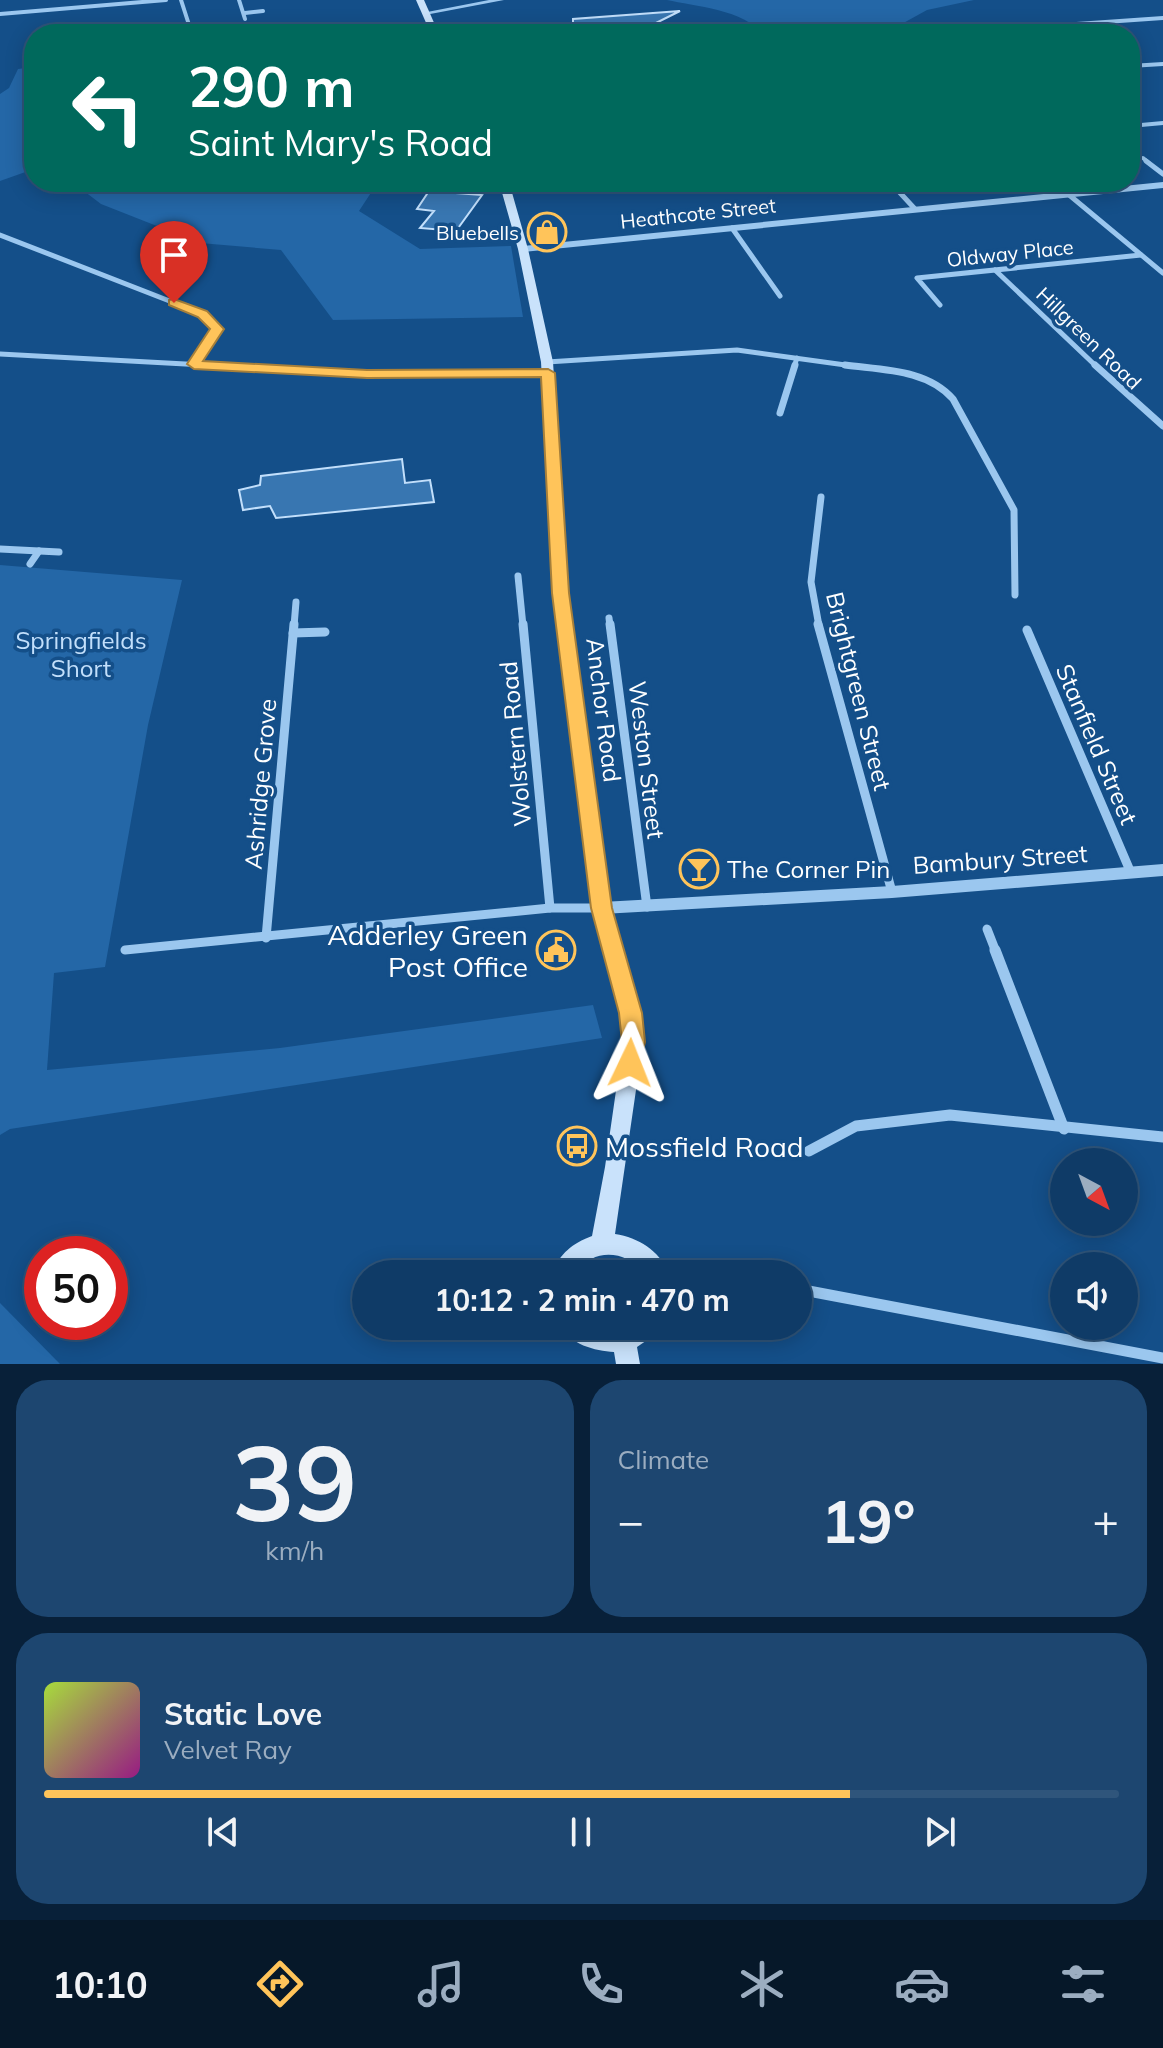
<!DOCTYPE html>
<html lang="en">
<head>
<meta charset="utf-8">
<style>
  :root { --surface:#0f3b67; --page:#1d4670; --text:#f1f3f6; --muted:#9badc0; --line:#2f557b; --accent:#ffc45a }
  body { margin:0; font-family:Mulish,sans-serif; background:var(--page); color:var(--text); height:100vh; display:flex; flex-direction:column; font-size:30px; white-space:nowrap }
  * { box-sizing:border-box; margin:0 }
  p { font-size:26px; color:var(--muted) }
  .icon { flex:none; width:44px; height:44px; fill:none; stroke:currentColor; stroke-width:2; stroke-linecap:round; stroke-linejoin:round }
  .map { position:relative; height:1364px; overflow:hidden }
  .drawer { display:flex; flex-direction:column; gap:16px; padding:16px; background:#082039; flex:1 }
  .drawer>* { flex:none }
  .guide { position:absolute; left:24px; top:24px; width:1116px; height:168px; border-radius:32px; box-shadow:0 4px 20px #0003,0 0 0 2px var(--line); background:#00695c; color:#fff; overflow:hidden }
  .needle { width:52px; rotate:139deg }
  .buttons { position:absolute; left:1050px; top:1148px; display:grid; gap:16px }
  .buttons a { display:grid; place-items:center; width:88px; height:88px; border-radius:50%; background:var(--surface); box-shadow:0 4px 20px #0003,0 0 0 2px var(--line); font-size:40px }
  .speed { position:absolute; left:24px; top:1236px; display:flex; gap:16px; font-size:40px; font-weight:700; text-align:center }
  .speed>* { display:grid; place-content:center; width:104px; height:104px; border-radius:50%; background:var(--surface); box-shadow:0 4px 20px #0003,0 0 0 2px var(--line); line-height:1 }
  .speed .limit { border:12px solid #d22; background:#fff; color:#111 }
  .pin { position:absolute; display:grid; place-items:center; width:68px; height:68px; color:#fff; margin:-82px -34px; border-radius:50% 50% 50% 0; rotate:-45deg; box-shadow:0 0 8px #0007 }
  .pin .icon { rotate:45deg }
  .me { position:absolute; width:88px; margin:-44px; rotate:2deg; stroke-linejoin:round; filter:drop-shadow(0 0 6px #0008) }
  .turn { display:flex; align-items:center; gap:28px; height:168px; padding:0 32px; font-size:36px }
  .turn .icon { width:104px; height:104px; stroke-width:2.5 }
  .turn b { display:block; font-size:56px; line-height:68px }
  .big { font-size:60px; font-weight:700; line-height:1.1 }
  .drawer .card { flex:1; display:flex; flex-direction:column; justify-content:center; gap:12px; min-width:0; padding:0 28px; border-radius:32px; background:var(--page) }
  .drawer .dial { align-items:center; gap:0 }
  .dial b { font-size:104px; line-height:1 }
  .song { display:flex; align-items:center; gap:24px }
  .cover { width:96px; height:96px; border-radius:12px; background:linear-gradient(135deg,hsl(80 70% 55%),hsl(310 70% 35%)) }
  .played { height:8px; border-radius:4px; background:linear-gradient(90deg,var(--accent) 75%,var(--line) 75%) }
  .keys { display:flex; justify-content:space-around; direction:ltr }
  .heat { display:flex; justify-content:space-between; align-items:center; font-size:44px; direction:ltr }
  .drawer .tiles { flex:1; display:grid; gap:16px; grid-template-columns:1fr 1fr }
  .card:last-child { grid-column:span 2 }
  .trip { position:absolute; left:352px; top:1260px; width:460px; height:80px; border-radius:40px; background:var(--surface); box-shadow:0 4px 20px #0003,0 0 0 2px var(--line); font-weight:700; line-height:80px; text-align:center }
  .tab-bar { display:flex; height:128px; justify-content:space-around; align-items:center; background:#061829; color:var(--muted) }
  .tab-bar .icon { width:56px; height:56px }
  .tab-bar .selected { color:var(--accent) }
  .tab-bar b { font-size:36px; color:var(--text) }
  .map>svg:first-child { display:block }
</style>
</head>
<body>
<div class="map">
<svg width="1163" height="1364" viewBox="0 0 1163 1364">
  <rect width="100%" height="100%" fill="#144f89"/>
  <g fill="#2467a7">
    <path d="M667,0H974L927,10L898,26L906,34H761C747,10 693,6 667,0Z"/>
    <polygon points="34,67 34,169 0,181 0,94 9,88 18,69"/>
    <polygon points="72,182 378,182 359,211 420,249 511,246 523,317 333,320 281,250 200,243 101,204"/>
    <polygon points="0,565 182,580 148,725 105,967 54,973 47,1070 280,1048 593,1005 602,1038 10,1129 0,1135"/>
    <polygon points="0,1303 60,1364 0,1364"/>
  </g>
  <g fill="#3876b1" stroke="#c2dffb" stroke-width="2">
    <polygon points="680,11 634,34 573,34 573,19"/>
    <polygon points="429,191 482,195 456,231 420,228 434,211 417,209"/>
    <polygon points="402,459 405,483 430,480 434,502 276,518 270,506 243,510 239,490 260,485 261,476"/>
  </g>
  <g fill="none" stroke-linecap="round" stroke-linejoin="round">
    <g stroke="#9bc7ef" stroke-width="4">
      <polyline points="181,0 191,31"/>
      <polyline points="239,0 245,19"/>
      <polyline points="245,13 263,11"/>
      <polyline points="0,14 166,0"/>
      <polyline points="1042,34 1062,25 1163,18"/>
      <polyline points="1130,66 1163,64"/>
      <polyline points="1130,126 1163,123"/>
      <polyline points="1143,158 1149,163"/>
    </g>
    <g stroke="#9bc7ef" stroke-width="5">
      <polyline points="1146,161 1163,174"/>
      <polyline points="490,182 510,182"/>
      <polyline points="890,182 915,209"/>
      <polyline points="1068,194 1163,273"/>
      <polyline points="732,228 780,296"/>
      <polyline points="0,235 203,314 217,329 194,364"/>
      <polyline points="995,270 1097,367"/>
      <polyline points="940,305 917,278 1141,255"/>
      <polyline points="0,354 241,367"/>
      <polyline points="547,362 737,350 860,367"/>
      <polyline points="794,367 797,358"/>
    </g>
    <g stroke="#9bc7ef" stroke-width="7">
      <polyline points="204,365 367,374 548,373"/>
      <path d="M845,365C882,370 927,369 953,399L1014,510L1015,595"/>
      <polyline points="1095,365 1163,426"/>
      <polyline points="780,413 795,365"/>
      <polyline points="0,549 59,552"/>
      <polyline points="30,564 39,551"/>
      <polyline points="518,576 523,626"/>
      <polyline points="609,618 610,626"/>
      <polyline points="294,626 296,602"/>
      <polyline points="819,626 811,582 821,497"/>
    </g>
    <g stroke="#9bc7ef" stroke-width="9">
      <polyline points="523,624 550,908"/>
      <polyline points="610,624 647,907"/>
      <polyline points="818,624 892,892"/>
      <polyline points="1027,630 1131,873"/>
      <polyline points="293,633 325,632"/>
      <polyline points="987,929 996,952"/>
      <polyline points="266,938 294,624"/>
      <polyline points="125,950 550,908 601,908"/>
    </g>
    <g stroke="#9bc7ef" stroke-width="11">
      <polyline points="995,950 1064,1129"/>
      <polyline points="809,1151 856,1126 950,1115 1163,1137"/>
      <polyline points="798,1289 1163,1358"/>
    </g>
    <g fill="#9bc7ef" fill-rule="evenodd">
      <polygon points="489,0 504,0 425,15 422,13"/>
      <polygon points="1163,182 1163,188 523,252 518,249 523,246"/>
      <polygon points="1163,864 1163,876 892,898 602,914 596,912 594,908 596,904 602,902 892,886"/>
    </g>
    <g fill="#c9e2fb" fill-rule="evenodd">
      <polygon points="416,0 424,0 439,34 431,34"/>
      <path d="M499,182H509L528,249L553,362L568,593L611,908L640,1013L643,1042L615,1234C640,1238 659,1251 670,1274H645C627,1250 592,1247 576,1274H551C560,1254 571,1244 592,1236L605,1167L623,1042L620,1013L593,908L554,593L541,362L518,249Z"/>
      <path d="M561,1326H596L611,1329L660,1326L656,1334L637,1347L640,1364H616L614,1352C595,1351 569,1344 561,1326Z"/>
    </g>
  </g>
  <polygon fill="#ffc45a" stroke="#a67f3a" stroke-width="2" points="174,299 207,311 224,329 203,361 367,370 548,369 555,373 569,593 612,908 642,1013 645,1042 638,1070 630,1073 622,1070 618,1063 622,1042 619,1013 591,908 552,593 541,377 367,378 194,369 187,364 210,329 198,317 169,305 169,300"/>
  <defs>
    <symbol id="shop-ring" viewBox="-11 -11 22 22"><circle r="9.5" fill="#144f89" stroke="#ffc45a" stroke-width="1.5"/><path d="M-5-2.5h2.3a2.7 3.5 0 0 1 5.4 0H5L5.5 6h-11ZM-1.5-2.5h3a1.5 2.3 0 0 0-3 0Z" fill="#ffc45a"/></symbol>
    <symbol id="bar-ring" viewBox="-11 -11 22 22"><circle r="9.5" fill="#144f89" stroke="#ffc45a" stroke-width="1.5"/><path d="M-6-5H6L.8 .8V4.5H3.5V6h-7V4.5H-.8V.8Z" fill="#ffc45a"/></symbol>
    <symbol id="civic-ring" viewBox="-11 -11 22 22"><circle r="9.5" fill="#144f89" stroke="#ffc45a" stroke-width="1.5"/><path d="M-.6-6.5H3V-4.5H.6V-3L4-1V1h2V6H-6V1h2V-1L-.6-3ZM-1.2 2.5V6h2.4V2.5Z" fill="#ffc45a"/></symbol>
    <symbol id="bus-ring" viewBox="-11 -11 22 22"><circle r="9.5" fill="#144f89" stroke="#ffc45a" stroke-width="1.5"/><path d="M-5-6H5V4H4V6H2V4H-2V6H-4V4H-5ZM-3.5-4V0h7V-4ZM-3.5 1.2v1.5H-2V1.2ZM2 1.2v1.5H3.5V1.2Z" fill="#ffc45a"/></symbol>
  </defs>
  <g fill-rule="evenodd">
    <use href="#shop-ring" x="525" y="210" width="44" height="44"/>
    <use href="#bar-ring" x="677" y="847" width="44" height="44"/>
    <use href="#civic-ring" x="534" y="928" width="44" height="44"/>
    <use href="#bus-ring" x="555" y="1124" width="44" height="44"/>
  </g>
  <g text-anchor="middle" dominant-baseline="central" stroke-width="7" stroke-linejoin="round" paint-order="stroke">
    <g font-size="20" fill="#fff" stroke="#144f89">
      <text transform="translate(698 213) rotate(-6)">Heathcote Street</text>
      <text transform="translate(1010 253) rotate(-6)">Oldway Place</text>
      <text transform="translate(1089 338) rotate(44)">Hillgreen Road</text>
    </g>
    <g font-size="20" fill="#fff" stroke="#144f89" text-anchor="end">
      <text x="519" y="232">Bluebells</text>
    </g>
    <g font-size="24" fill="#c2dffb" stroke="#144f89">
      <text x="81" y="640">Springfields<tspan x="81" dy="28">Short</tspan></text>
    </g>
    <g font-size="24" fill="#fff" stroke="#144f89">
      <text transform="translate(859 691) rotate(76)">Brightgreen Street</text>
      <text transform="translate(604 710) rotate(83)">Anchor Road</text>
      <text transform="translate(515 744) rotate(-95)">Wolstern Road</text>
      <text transform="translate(1097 744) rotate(67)">Stanfield Street</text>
      <text transform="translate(647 760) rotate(83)">Weston Street</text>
      <text transform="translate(260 784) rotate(-85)">Ashridge Grove</text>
      <text transform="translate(1000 859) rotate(-4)">Bambury Street</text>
    </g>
    <g font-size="24" fill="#fff" stroke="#144f89" text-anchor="start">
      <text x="727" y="869">The Corner Pin</text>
    </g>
    <g font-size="28" fill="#fff" stroke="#144f89" text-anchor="end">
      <text x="528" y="934">Adderley Green<tspan x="528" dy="32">Post Office</tspan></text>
      <text x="605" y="1146" text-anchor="start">Mossfield Road</text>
    </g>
  </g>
</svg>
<div class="buttons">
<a><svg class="needle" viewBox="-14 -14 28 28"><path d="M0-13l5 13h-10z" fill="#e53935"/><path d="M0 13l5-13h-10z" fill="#9badc0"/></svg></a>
<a><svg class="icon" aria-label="sound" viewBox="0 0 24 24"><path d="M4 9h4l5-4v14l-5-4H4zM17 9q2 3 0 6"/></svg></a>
</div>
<div class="speed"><div class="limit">50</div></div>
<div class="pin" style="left:174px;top:303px;background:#d93025"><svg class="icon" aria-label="arrive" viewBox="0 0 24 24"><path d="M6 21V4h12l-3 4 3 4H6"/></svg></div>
<svg class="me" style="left:630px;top:1063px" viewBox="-20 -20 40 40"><path d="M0-17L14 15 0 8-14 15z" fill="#ffc45a" stroke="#fff" stroke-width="4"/></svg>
<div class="trip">10:12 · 2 min · 470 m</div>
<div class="guide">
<div class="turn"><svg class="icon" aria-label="left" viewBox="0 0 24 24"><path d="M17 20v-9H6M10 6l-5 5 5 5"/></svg><div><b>290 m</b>Saint Mary's Road</div></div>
</div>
</div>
<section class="drawer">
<div class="tiles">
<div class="card dial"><b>39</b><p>km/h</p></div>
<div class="card"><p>Climate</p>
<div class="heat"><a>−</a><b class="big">19°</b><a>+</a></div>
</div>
<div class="card">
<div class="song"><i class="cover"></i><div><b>Static Love</b><p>Velvet Ray</p></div></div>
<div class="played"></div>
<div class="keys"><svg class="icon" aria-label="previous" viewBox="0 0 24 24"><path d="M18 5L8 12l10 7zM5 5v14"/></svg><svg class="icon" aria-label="pause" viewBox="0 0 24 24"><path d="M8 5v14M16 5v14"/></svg><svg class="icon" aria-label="next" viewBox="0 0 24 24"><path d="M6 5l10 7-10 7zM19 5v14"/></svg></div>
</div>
</div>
</section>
<nav class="tab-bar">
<b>10:10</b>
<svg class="icon selected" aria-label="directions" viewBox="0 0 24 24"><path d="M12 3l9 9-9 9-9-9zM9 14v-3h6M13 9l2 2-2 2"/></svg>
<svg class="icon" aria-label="music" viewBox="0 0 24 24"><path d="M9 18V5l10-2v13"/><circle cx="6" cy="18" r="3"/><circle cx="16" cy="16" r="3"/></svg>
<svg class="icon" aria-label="phone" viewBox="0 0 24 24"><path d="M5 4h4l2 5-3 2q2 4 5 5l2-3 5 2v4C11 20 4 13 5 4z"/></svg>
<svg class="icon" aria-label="climate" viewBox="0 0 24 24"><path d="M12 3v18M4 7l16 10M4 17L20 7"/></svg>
<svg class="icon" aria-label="car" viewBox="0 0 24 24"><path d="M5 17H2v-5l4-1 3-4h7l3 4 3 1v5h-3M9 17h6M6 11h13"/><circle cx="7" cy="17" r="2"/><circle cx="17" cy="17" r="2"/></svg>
<svg class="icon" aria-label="filters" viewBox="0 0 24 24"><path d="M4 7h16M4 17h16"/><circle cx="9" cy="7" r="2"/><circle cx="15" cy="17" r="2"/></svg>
</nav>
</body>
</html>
